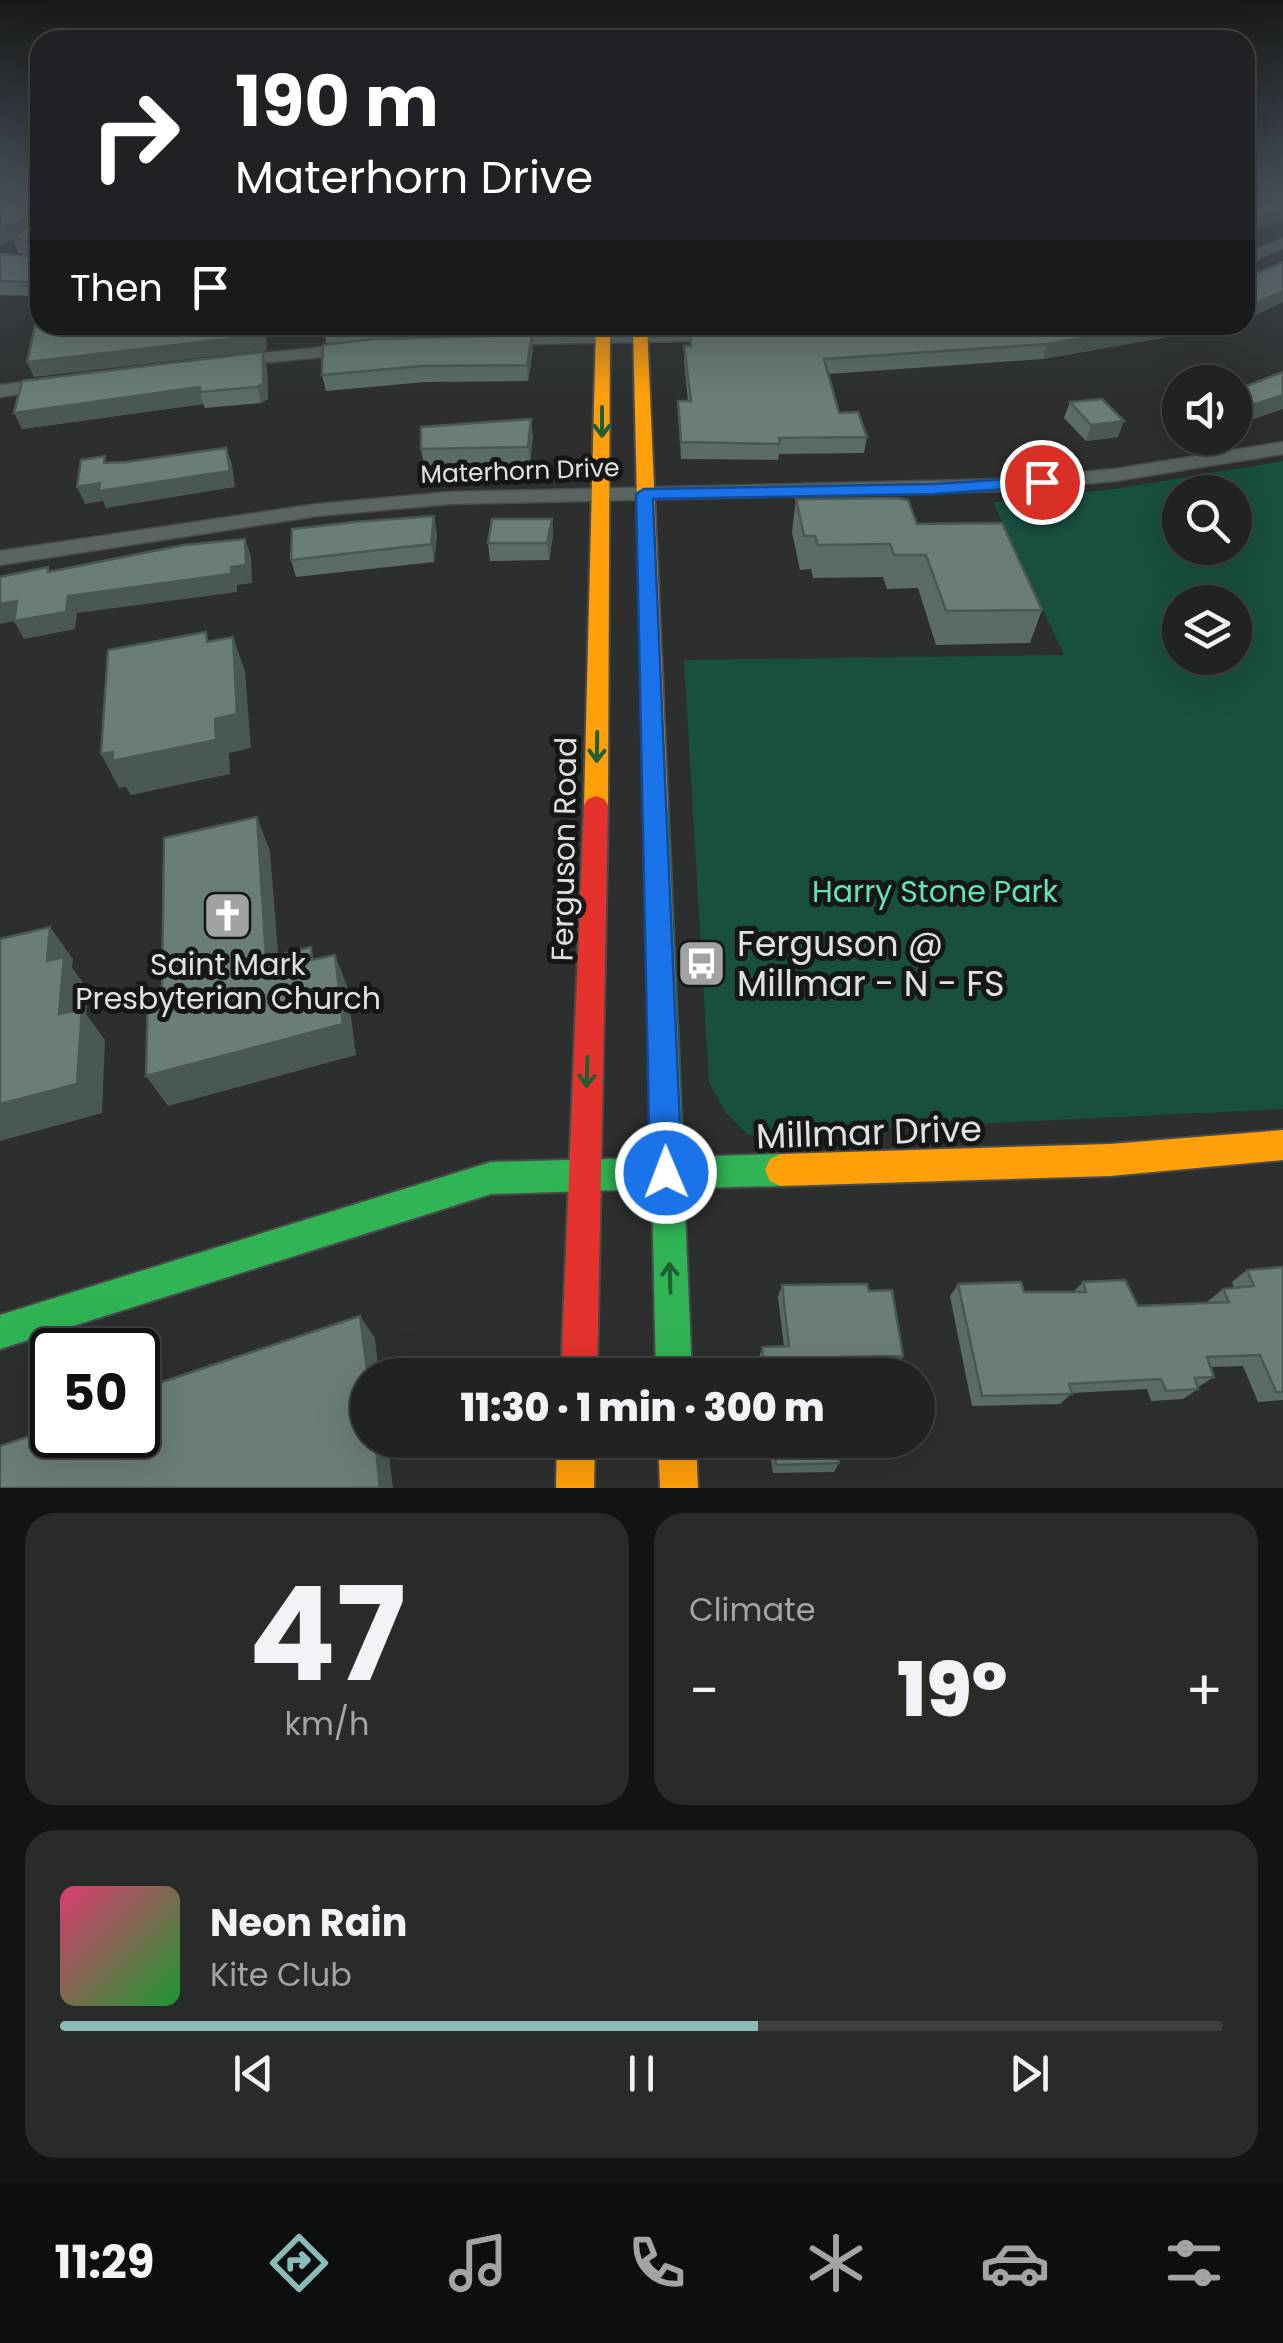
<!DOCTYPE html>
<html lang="en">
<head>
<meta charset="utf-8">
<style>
  :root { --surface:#212322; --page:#292b2a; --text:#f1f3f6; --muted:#a2a4a5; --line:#3e4040; --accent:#8bbbb9 }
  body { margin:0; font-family:Poppins,sans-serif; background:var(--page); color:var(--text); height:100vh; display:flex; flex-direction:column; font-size:38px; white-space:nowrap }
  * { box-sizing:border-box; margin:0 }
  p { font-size:32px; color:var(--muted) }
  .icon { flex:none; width:55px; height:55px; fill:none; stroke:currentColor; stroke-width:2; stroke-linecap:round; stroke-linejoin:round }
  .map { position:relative; height:1488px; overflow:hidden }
  .panel { display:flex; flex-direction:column; gap:25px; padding:25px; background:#121313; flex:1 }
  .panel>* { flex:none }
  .banner { position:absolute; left:30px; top:30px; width:1225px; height:305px; border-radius:30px; box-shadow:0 10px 40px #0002,0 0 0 2px var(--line); background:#202124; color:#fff; overflow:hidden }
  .controls { position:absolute; left:1162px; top:365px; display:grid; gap:20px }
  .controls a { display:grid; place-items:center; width:90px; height:90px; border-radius:50%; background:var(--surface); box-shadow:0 10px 40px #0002,0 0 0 2px var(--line); font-size:50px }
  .speed { position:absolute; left:30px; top:1328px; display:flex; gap:20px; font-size:50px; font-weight:700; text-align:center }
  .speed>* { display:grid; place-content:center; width:130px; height:130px; border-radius:50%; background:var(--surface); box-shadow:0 10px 40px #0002,0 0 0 2px var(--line); line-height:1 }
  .speed .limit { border:5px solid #111; border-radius:15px; background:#fff; color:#111 }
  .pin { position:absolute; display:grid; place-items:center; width:85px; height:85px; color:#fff; margin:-42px; border:5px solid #fff; border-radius:50%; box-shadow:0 2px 10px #0007 }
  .me { position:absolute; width:110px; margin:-55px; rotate:359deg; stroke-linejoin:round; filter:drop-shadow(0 0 8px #0008) }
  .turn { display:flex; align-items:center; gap:35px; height:210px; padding:0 40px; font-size:45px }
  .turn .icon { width:130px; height:130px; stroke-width:2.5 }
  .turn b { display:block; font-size:70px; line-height:85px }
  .then { display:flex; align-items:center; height:95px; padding:0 40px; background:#0003; gap:20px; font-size:38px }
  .big { font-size:75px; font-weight:800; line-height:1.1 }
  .panel .widget { flex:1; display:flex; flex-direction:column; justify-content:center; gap:15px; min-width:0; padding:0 35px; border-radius:30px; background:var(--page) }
  .panel .dial { align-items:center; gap:0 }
  .dial b { font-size:130px; line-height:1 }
  .song { display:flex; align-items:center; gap:30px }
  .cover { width:120px; height:120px; border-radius:15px; background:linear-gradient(135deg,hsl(340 70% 55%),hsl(130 70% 35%)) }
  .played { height:10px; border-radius:5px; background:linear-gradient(90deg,var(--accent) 60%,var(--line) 60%) }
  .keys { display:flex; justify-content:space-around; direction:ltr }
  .heat { display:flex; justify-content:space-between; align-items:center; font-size:55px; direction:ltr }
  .panel .tiles { flex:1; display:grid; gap:25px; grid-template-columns:1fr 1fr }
  .widget:last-child { grid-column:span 2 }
  .trip { position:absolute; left:350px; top:1358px; width:585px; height:100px; border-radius:50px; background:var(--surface); box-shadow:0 10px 40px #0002,0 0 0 2px var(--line); font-weight:800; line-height:100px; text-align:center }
  .tabs { display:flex; height:160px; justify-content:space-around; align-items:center; background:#0d0e0e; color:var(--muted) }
  .tabs .icon { width:70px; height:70px }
  .tabs .selected { color:var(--accent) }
  .tabs b { font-size:45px; color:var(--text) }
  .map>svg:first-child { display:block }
</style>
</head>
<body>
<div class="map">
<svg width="1283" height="1488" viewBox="0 0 1283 1488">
  <rect width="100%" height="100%" fill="#2c2f2e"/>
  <path fill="#194f3e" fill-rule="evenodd" d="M1283,461V1109L748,1135L726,1113L709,1082L684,660L1064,655L993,502L1114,489ZM1180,492H1235V548H1180ZM1180,602H1235V658H1180Z"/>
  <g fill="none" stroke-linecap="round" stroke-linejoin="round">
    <defs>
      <g id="street">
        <polygon points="1283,238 1283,248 1245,265 1245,254"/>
        <polygon points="726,331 735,336 732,340 494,345 485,340 494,335"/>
        <polygon points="357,344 363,345 363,353 230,366 221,361 230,356"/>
        <polygon points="54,378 63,383 60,387 0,397 0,385"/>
        <polygon points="1283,442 1283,454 1115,481 1006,491 450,504 317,516 0,565 0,551 317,504 450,492 1006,479 1115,469"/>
      </g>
      <polygon id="fast" points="656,800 664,803 668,809 683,1157 781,1154 792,1159 797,1170 792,1181 781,1186 684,1188 692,1375 656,1375 652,1189 491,1194 0,1349 0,1315 491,1162 652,1158 644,809 648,803"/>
      <g id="slow">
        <polygon points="596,325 610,325 608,805 604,811 588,811 584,805"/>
        <polygon points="633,325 647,325 668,809 664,815 648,815 644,809"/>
        <polygon points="1283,1130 1283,1160 1110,1176 781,1186 770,1181 765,1170 770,1159 781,1154 1110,1144"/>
        <polygon points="557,1440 595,1440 594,1488 556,1488"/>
        <polygon points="658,1440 696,1440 698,1488 660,1488"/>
      </g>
      <polygon id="jam" points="596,796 604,799 608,805 597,1375 561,1375 584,805 588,799"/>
    </defs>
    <use href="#street" stroke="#494b4a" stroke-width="3"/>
    <use href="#fast" stroke="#494b4a" stroke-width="4"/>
    <use href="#slow" stroke="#494b4a" stroke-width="4"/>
    <use href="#jam" stroke="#494b4a" stroke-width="4"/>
    <use href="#street" fill="#5a6561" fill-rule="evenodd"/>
    <use href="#fast" fill="#30b455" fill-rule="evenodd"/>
    <use href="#slow" fill="#ff9f0a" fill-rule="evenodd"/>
    <use href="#jam" fill="#e5322d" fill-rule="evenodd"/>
  </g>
  <g fill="#5b6c65">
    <polygon points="40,189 40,299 32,299 31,296 0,295 0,254 37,256 37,255 18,253 13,240 0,246"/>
    <polygon points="323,325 536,325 535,333 453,337 533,350 528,381 425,382 326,391 322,375 351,342 326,343"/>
    <polygon points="689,325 1235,325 1043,359 828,374 839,413 867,437 864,453 779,454 778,460 681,459 678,401 688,401 684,362 684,346 690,346 690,331 793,326 689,329"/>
    <polygon points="267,368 268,399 261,403 205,408 203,404 22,429"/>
    <polygon points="1070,402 1118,437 1086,441 1064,418"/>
    <polygon points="533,435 530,464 424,465 421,449"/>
    <polygon points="796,499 917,524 1042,610 1030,643 936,645 918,588 887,589 883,577 813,578 811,569 800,570 792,532"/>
    <polygon points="552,519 553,536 549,560 490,561 488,543"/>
    <polygon points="437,534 434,562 296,577 291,560"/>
    <polygon points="1283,1267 1283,1400 1258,1402 1243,1366 1211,1367 1214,1377 1198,1387 1198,1389 1183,1399 1151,1401 1147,1389 1072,1393 1060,1404 972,1406 950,1296 958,1284 1024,1292 1073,1292 1083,1282 1138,1306 1209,1303 1208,1301 1223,1289 1234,1288 1232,1282 1247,1270"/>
    <polygon points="782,1285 869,1291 903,1356 896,1366 842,1368 843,1375 761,1375 759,1358 762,1347 784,1346 778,1297"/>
    <polygon points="768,1440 837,1440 839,1463 834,1472 773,1473"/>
  </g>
  <g fill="#4a5853">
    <polygon points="0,189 40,189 0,203"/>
    <polygon points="1283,208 1283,219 1245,235 1245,224"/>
    <polygon points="40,212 40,228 12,238 13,240 0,246 0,229"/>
    <polygon points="1283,291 1283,302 1245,320 1245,308"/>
    <polygon points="262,325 322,325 266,330 267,350 34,377 27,362"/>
    <polygon points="1158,325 1235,325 1043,359 1047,344"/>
    <polygon points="532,335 533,350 528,381 527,365"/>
    <polygon points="263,352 267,368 268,399 261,403 257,387"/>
    <polygon points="200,387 200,392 203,404 22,429 14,413"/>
    <polygon points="1283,395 1283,409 1251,420 1235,423 1235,408"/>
    <polygon points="531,419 533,435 530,464 528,447"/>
    <polygon points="1124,421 1118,437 1086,441 1091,425"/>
    <polygon points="226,448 232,464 235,487 106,508 103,501 85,504 77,487"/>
    <polygon points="434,516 437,534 434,562 431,544"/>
    <polygon points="552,519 553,536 549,560 547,543"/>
    <polygon points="245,539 251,556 252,583 237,585 237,592 77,613 75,629 24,639 14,621 68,596 231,567"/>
    <polygon points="17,601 27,618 0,624 0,604"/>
    <polygon points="233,637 245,671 251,748 229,753 230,774 131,795 126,787 119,788 101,754"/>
    <polygon points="257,817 270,851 281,990 266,958"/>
    <polygon points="50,927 73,959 72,968 88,989 86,1014 105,1040 102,1113 0,1141 0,1104 59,1014 47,961"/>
    <polygon points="335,955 347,986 356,1055 168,1106 146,1076"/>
    <polygon points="360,1316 375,1338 379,1375 368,1375"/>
    <polygon points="375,1440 387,1440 393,1488 380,1488"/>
  </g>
  <g fill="#6a7d76" stroke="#4a5853" stroke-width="2.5">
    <polygon points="36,189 40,189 40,212 0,229 0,203 36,191"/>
    <polygon points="1245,189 1283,189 1283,208 1245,224"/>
    <polygon points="40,224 40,284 26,285 29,282 0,281 0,254 37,256 37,241 12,238 30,225"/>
    <polygon points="1283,262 1283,291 1245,308 1245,278"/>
    <polygon points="48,325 262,325 262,335 27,362 35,326"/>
    <polygon points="323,325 381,325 323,328"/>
    <polygon points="825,325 1158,325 1047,344 824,359 839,413 858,412 867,437 779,438 780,444 681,442 678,401 691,401 684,346 691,346 690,331"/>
    <polygon points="532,335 527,365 422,366 322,375 323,345 374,339"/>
    <polygon points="263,352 263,383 257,387 200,392 200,387 14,413 22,381"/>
    <polygon points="1283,372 1283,395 1259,403 1235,408 1235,387 1242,392 1241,388"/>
    <polygon points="1102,399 1124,421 1091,425 1070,402"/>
    <polygon points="531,419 528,447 421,449 421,427"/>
    <polygon points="226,448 230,471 99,491 100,483 77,487 81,460 105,456 104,463 126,462"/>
    <polygon points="896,498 908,500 917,524 1002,523 1042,610 946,611 926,555 894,555 890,544 818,545 815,536 804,536 796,499"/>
    <polygon points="434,516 431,544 291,560 292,529 354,522"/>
    <polygon points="492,519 552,519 547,543 488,543"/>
    <polygon points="245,539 246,565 231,567 231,574 68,596 66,612 14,621 17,601 0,604 0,577 48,567 48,572 184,545"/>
    <polygon points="206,632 207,642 233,637 237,714 215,719 216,740 112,761 113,752 101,754 108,650"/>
    <polygon points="257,817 266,958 311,947 312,960 335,955 343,1024 146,1076 148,992 162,989 164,838"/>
    <polygon points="50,927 47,961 64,957 59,1014 82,1009 77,1084 0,1104 0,939"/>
    <polygon points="1283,1267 1283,1392 1276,1392 1260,1355 1207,1357 1214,1377 1195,1378 1198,1389 1166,1391 1161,1379 1069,1384 1072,1394 982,1396 958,1284 1021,1282 1024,1292 1086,1292 1083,1282 1125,1280 1138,1306 1229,1302 1223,1289 1254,1286 1247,1270"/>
    <polygon points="867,1284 869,1291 892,1290 903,1356 841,1357 843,1375 765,1375 762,1347 789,1346 782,1285"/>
    <polygon points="360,1316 368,1377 368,1440 375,1440 380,1488 0,1488 0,1446 42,1432 43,1421 52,1418 52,1435 138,1435 138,1390"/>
    <polygon points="773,1440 837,1440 839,1463 776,1465"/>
  </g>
  <defs><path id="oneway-shaft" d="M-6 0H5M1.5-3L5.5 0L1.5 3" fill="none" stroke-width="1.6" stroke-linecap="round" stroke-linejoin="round" transform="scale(2.5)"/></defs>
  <g stroke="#215e32">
    <use href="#oneway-shaft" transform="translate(602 422) rotate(90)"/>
    <use href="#oneway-shaft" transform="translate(597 747) rotate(91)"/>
    <use href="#oneway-shaft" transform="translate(587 1072) rotate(92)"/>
    <use href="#oneway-shaft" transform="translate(670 1278) rotate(-92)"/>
  </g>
  <linearGradient id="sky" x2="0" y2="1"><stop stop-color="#181a19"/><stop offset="0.48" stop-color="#454d57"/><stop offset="1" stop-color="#454d57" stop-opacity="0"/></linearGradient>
  <rect width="1283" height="397" fill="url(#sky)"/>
  <polygon fill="#1a73e8" stroke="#114b97" stroke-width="2.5" points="1042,477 1051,482 1049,486 934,494 653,499 682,1173 677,1184 666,1189 655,1184 650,1173 636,494 644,489 934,484"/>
  <defs>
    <symbol id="church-square" viewBox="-11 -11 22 22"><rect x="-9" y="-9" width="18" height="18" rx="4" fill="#a0a3a2" stroke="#151716"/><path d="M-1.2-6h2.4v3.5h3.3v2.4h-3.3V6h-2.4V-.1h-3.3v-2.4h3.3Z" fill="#fff"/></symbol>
    <symbol id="bus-square" viewBox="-11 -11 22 22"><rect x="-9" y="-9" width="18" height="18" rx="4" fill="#a0a3a2" stroke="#151716"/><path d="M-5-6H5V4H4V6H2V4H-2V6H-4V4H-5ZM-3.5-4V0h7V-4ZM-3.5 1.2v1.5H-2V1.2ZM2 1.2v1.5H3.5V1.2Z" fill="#fff"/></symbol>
  </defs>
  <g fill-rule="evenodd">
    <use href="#church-square" x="200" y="888" width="55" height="55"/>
    <use href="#bus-square" x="674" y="936" width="55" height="55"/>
  </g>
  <g text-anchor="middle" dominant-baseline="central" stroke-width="10" stroke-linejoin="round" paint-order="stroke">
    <g font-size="25" fill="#dfe2e0" stroke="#151716">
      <text transform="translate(520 471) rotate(-2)">Materhorn Drive</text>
    </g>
    <g font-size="30" fill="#dfe2e0" stroke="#151716">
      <text transform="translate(564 849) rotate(-89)">Ferguson Road</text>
    </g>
    <g font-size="30" fill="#63e4b8" stroke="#151716">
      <text x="935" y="891">Harry Stone Park</text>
    </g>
    <g font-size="30" fill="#dfe2e0" stroke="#151716">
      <text x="228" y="964">Saint Mark<tspan x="228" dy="34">Presbyterian Church</tspan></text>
    </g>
    <g font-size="35" fill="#dfe2e0" stroke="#151716" text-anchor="start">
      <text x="737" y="943">Ferguson @<tspan x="737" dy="40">Millmar - N - FS</tspan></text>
    </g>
    <g font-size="35" fill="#dfe2e0" stroke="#151716">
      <text transform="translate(869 1132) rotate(-2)">Millmar Drive</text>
    </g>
  </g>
</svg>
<div class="controls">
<a><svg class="icon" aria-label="sound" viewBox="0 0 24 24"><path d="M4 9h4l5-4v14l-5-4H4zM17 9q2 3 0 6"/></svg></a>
<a><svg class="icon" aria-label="search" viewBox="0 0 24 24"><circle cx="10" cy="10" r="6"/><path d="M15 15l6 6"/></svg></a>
<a><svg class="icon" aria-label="layers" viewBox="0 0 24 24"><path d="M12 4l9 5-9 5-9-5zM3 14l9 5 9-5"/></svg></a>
</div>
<div class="speed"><div class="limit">50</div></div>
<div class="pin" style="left:1042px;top:482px;background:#d93025"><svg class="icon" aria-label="arrive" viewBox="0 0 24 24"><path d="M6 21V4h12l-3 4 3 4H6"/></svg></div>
<svg class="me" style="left:666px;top:1173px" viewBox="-20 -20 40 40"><circle r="17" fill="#1a73e8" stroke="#fff" stroke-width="3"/><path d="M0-11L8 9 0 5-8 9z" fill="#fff"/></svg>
<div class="trip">11:30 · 1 min · 300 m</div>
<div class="banner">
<div class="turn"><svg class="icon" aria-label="right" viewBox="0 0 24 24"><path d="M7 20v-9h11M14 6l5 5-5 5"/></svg><div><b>190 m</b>Materhorn Drive</div></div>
<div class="then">Then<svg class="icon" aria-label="arrive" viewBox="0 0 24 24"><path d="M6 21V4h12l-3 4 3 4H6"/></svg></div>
</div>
</div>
<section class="panel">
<div class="tiles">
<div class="widget dial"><b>47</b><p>km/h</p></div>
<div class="widget"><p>Climate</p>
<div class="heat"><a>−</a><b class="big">19°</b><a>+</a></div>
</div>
<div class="widget">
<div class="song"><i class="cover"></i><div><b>Neon Rain</b><p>Kite Club</p></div></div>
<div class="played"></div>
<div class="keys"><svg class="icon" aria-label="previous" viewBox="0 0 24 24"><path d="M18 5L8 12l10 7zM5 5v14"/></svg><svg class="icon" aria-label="pause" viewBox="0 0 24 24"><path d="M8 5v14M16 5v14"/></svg><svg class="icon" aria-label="next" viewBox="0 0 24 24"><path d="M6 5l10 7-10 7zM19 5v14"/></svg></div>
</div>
</div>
</section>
<nav class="tabs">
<b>11:29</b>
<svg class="icon selected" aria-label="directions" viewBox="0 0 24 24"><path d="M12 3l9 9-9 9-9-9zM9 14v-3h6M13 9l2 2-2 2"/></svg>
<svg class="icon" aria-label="music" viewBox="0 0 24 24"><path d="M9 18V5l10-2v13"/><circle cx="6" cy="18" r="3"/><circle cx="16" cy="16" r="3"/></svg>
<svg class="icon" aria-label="phone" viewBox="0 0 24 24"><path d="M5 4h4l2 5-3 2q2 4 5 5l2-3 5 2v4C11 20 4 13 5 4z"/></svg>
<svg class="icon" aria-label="climate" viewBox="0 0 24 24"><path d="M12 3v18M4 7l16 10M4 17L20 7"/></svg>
<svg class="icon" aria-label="car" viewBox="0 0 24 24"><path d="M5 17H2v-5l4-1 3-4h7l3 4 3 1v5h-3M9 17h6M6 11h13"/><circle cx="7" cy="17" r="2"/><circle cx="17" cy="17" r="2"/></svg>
<svg class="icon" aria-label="filters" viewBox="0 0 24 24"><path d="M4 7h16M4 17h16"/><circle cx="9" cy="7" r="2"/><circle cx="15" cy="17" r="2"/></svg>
</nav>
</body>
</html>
